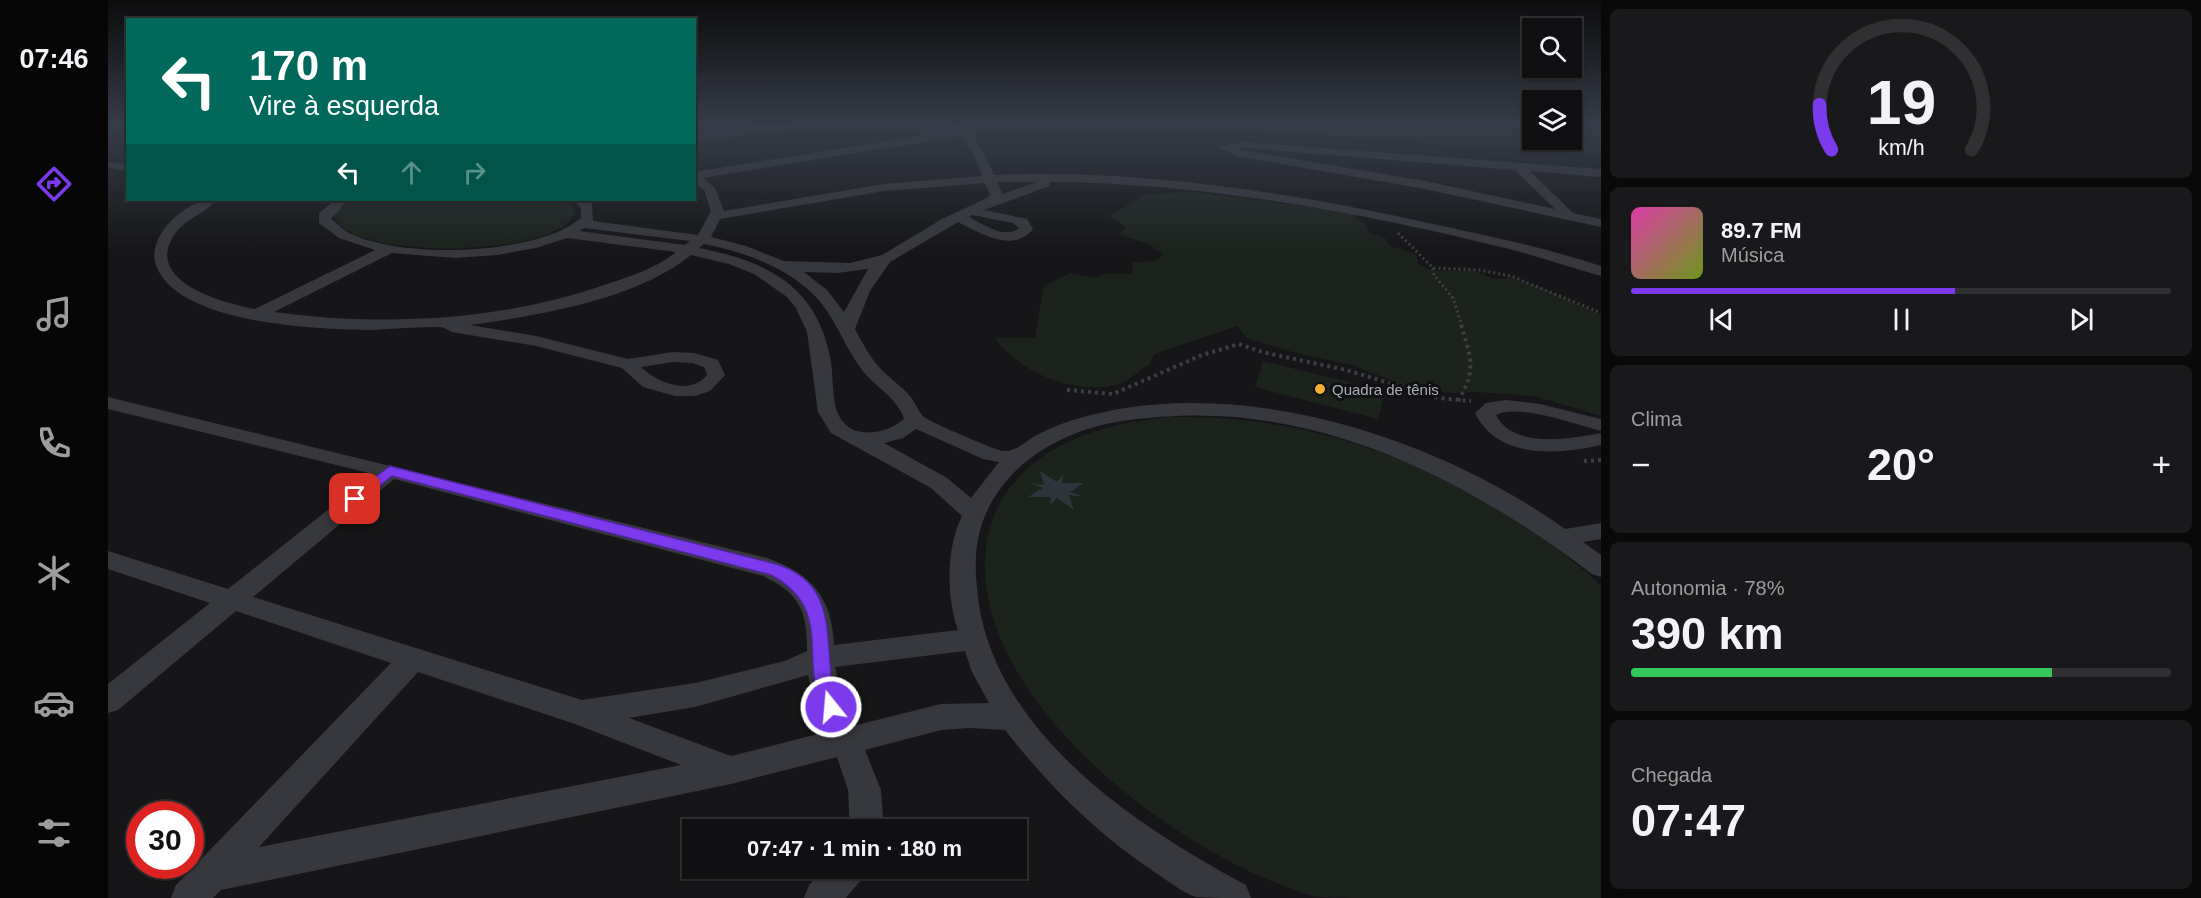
<!DOCTYPE html>
<html lang="pt">
<head>
<meta charset="utf-8">
<style>
  :root { --surface:#101012; --page:#19191b; --text:#f1f3f6; --muted:#9c9d9f; --line:#303032; --accent:#7c3aed }
  body { margin:0; font-family:Helvetica,sans-serif; background:var(--page); color:var(--text); height:100vh; display:flex; flex-direction:column; font-size:22px; white-space:nowrap }
  * { box-sizing:border-box; margin:0 }
  p { font-size:20px; color:var(--muted) }
  .icon { flex:none; width:33px; height:33px; fill:none; stroke:currentColor; stroke-width:2; stroke-linecap:round; stroke-linejoin:round }
  .map { position:relative; flex:1; overflow:hidden }
  .drawer { display:flex; flex-direction:column; gap:9px; padding:9px; background:#09090a; width:600px }
  .drawer>* { flex:none }
  .guide { position:absolute; left:18px; top:18px; width:570px; height:183px; border-radius:0px; box-shadow:0 2px 4px #0004,0 0 0 2px var(--line); background:#00695c; color:#fff; overflow:hidden }
  .buttons { position:absolute; left:1414px; top:18px; display:grid; gap:12px }
  .buttons a { display:grid; place-items:center; width:60px; height:60px; border-radius:0px; background:var(--surface); box-shadow:0 2px 4px #0004,0 0 0 2px var(--line); font-size:30px }
  .speed { position:absolute; left:18px; top:801px; display:flex; gap:12px; font-size:30px; font-weight:700; text-align:center }
  .speed>* { display:grid; place-content:center; width:78px; height:78px; border-radius:50%; background:var(--surface); box-shadow:0 2px 4px #0004,0 0 0 2px var(--line); line-height:1 }
  .speed .limit { border:9px solid #d22; background:#fff; color:#111 }
  .pin { position:absolute; display:grid; place-items:center; width:51px; height:51px; color:#fff; margin:-26px; border-radius:12px; box-shadow:0 3px 9px #0006 }
  .me { position:absolute; width:66px; margin:-33px; rotate:343deg; stroke-linejoin:round; filter:drop-shadow(0 0 4px #0008) }
  .turn { display:flex; align-items:center; gap:21px; height:126px; padding:0 24px; font-size:27px }
  .turn .icon { width:78px; height:78px; stroke-width:2.5 }
  .turn b { display:block; font-size:42px; line-height:51px }
  .lanes { display:flex; align-items:center; height:57px; padding:0 24px; background:#0003; justify-content:center; gap:30px; direction:ltr }
  .lanes .off { opacity:.35 }
  .big { font-size:45px; font-weight:700; line-height:1.1 }
  .drawer .card { flex:1; display:flex; flex-direction:column; justify-content:center; gap:9px; min-width:0; padding:0 21px; border-radius:9px; background:var(--page) }
  .drawer .dial { align-items:center; gap:0 }
  .dial svg { height:156px; overflow:visible; fill:none; stroke:var(--line); stroke-width:7; stroke-linecap:round; text-anchor:middle }
  .dial text { fill:var(--text); stroke:none }
  .song { display:flex; align-items:center; gap:18px }
  .cover { width:72px; height:72px; border-radius:9px; background:linear-gradient(135deg,hsl(320 70% 55%),hsl(80 70% 35%)) }
  .played { height:6px; border-radius:3px; background:linear-gradient(90deg,var(--accent) 60%,var(--line) 60%) }
  .keys { display:flex; justify-content:space-around; direction:ltr }
  .heat { display:flex; justify-content:space-between; align-items:center; font-size:33px; direction:ltr }
  .charge { height:9px; border-radius:4px; background:linear-gradient(90deg,#34c759 78%,var(--line) 0) }
  .trip { position:absolute; left:574px; top:819px; width:345px; height:60px; border-radius:0px; background:var(--surface); box-shadow:0 2px 4px #0004,0 0 0 2px var(--line); font-weight:700; line-height:60px; text-align:center }
  main { display:flex; flex:1; min-height:0 }
  .dock { display:flex; flex-direction:column; width:108px; justify-content:space-around; align-items:center; background:#060607; color:var(--muted) }
  .dock .icon { width:42px; height:42px }
  .dock .current { color:var(--accent) }
  .dock b { font-size:27px; color:var(--text) }
  .map>svg:first-child { display:block }
</style>
</head>
<body>
<main>
<nav class="dock">
<b>07:46</b>
<svg class="icon current" aria-label="directions" viewBox="0 0 24 24"><path d="M12 3l9 9-9 9-9-9zM9 14v-3h6M13 9l2 2-2 2"/></svg>
<svg class="icon" aria-label="music" viewBox="0 0 24 24"><path d="M9 18V5l10-2v13"/><circle cx="6" cy="18" r="3"/><circle cx="16" cy="16" r="3"/></svg>
<svg class="icon" aria-label="phone" viewBox="0 0 24 24"><path d="M5 4h4l2 5-3 2q2 4 5 5l2-3 5 2v4C11 20 4 13 5 4z"/></svg>
<svg class="icon" aria-label="climate" viewBox="0 0 24 24"><path d="M12 3v18M4 7l16 10M4 17L20 7"/></svg>
<svg class="icon" aria-label="car" viewBox="0 0 24 24"><path d="M5 17H2v-5l4-1 3-4h7l3 4 3 1v5h-3M9 17h6M6 11h13"/><circle cx="7" cy="17" r="2"/><circle cx="17" cy="17" r="2"/></svg>
<svg class="icon" aria-label="filters" viewBox="0 0 24 24"><path d="M4 7h16M4 17h16"/><circle cx="9" cy="7" r="2"/><circle cx="15" cy="17" r="2"/></svg>
</nav>
<div class="map">
<svg width="1493" height="898" viewBox="0 0 1493 898">
  <rect width="100%" height="100%" fill="#161618"/>
  <g fill="#1c231d">
    <polygon points="1098,126 1389,126 1425,128 1425,140 1464,140 1464,131 1493,133 1493,156"/>
    <path d="M1083,192L1241,212L1257,223L1261,233L1277,238L1282,246L1308,254L1310,263L1319,269L1330,271H1366L1387,279L1405,278L1437,289L1493,315V416L1426,396L1369,392L1345,393L1300,387L1244,365L1188,353L1139,338L1129,326L1046,354L1041,365C1032,369 1022,380 1014,383C971,397 912,374 887,338H927L936,286L962,273L990,278L996,274H1025L1024,263L1046,261L1056,255L1039,243L1010,235L1018,227L1001,216L1037,195Z"/>
    <path d="M243,200H459L467,211C457,257 246,262 227,218V213Z"/>
    <polygon points="1155,361 1277,391 1270,419 1147,387"/>
    <path d="M1066,417C1189,415 1304,453 1406,520C1437,540 1466,560 1493,586V898C1425,898 1356,898 1288,898C1266,898 1229,898 1209,897C1085,862 910,734 881,602C873,566 876,528 896,496C934,439 1002,422 1066,417Z"/>
  </g>
  <polygon fill="#2c353c" points="932,471 949,482 955,474 954,483 976,483 962,492 976,497 961,495 966,510 949,498 942,506 943,497 920,497 935,488 922,483 936,485"/>
  <g fill="none" stroke-linecap="round" stroke-linejoin="round">
    <g stroke="#3d3f44" stroke-width="3" stroke-dasharray="2 3" stroke-linecap="butt">
      <polyline points="1290,233 1325,268 1371,270 1403,276 1493,313"/>
      <polyline points="1325,268 1326,275 1345,298 1354,326"/>
    </g>
    <g stroke="#3d3f44" stroke-width="4" stroke-dasharray="3 4" stroke-linecap="butt">
      <polyline points="959,390 1005,394 1094,355 1131,344 1154,352 1238,370 1331,398 1363,401"/>
      <path d="M1350,401C1369,369 1363,358 1353,325"/>
      <polyline points="1476,461 1493,460"/>
    </g>
    <g fill="#37383d" fill-rule="evenodd">
      <polygon points="658,126 683,126 678,129 586,142 586,136"/>
      <path d="M844,126C865,125 877,155 886,175C1033,169 1182,192 1325,224C1381,236 1438,248 1493,266V276C1464,268 1435,258 1405,250C1254,213 1099,183 942,182L941,186L876,210L919,219L925,229C905,254 872,233 850,222L782,262L762,291L747,329C754,342 761,356 771,367C780,377 792,385 801,395C807,401 810,412 816,417C822,422 887,450 895,451C907,452 917,442 927,436C954,421 987,413 1017,408C1165,385 1338,444 1457,529L1493,523V539L1475,542L1493,555V577L1484,574C1363,483 1224,409 1068,416C1031,418 994,421 959,437C915,456 879,492 870,539C866,560 868,578 870,598C887,733 1028,826 1138,885L1143,898C1127,898 1103,898 1088,897C1073,892 1059,880 1045,871C987,832 940,785 897,730L862,728L833,730L757,750L773,790L776,830H742L740,790L729,757L623,784L113,890L105,898H63L68,885L283,663L128,611L10,710L0,713V684L102,603L0,569V551L120,589L265,474L0,409V397L659,558C703,574 724,596 726,645L850,630C838,596 838,549 854,516L823,488L723,433L710,412L699,332L688,308L679,297L646,274L621,264L583,255C528,300 431,315 362,325L428,336L520,359L565,352L586,353L610,360L617,375L602,391L587,396H567L535,387L514,368L428,346L344,332C341,331 339,329 336,328C330,325 272,330 259,330C206,329 74,324 49,268C42,252 50,235 61,223C75,209 88,200 108,200C100,212 79,218 69,231C31,280 114,303 147,309L267,250L231,238L211,223V213L227,200H240L223,219C229,223 235,230 241,233C292,258 403,254 454,230C461,227 467,222 473,218V208L465,200H478L484,204L485,221L590,235L603,211L596,190L586,183V172L847,130ZM852,136L865,153L874,176L776,184L616,211L607,188L595,178ZM889,182H929L895,194ZM877,183L882,195L879,198L834,219L774,255L742,263L676,261L638,246L603,237L612,219L776,191ZM864,215L905,223L911,228C896,240 875,224 861,217ZM476,228L582,241L577,245L471,231ZM459,238L568,252C550,267 524,276 502,283C395,321 278,327 166,312L284,253L347,258L389,255L428,248ZM596,244C639,252 693,272 719,311C732,330 740,352 754,370C767,387 789,397 796,419C779,434 744,441 731,416C723,400 726,375 722,357C708,285 658,261 591,248ZM760,269L736,312L719,290L696,272L729,273ZM565,362L584,363L596,367L599,375C581,396 550,383 533,367ZM808,429L875,459L891,462L863,498L839,478L776,443L795,438ZM286,479L655,576C693,594 699,612 699,651L677,661L587,683L474,700L145,597ZM857,651L864,672L881,703L833,704L745,726L735,700L727,667ZM310,672L467,724L573,765L151,847ZM700,675L705,700L718,732L623,756L521,718L587,707Z"/>
      <path d="M1135,142L1493,169V177L1422,171L1465,213L1493,219V227L1317,189L1128,156L1111,147ZM1135,148L1407,170L1447,209L1317,181L1128,149Z"/>
      <polygon points="0,162 20,164 20,171 0,168"/>
      <path d="M1398,400L1432,404L1493,419V431C1469,425 1410,403 1388,415C1405,449 1462,439 1493,433V445C1450,455 1389,459 1367,413L1378,403Z"/>
      <polygon points="717,868 758,868 753,880 738,898 696,898 701,885"/>
    </g>
  </g>
  <linearGradient id="sky" x2="0" y2="1"><stop stop-color="#0c0c0d"/><stop offset="0.5" stop-color="#363c48"/><stop offset="1" stop-color="#363c48" stop-opacity="0"/></linearGradient>
  <rect width="1493" height="251" fill="url(#sky)"/>
  <path fill="#7c3aed" stroke="#51269a" stroke-width="1.5" d="M282,466L668,564C728,582 717,634 724,681C726,690 730,699 733,707L730,713L723,715L716,713C690,659 727,610 663,575L284,476L252,502H242L239,499L242,496Z"/>
  <circle fill="#f2b134" stroke="#111113" stroke-width="2" cx="1212" cy="389" r="6"/>
  <g text-anchor="middle" dominant-baseline="central" stroke-width="6" stroke-linejoin="round" paint-order="stroke">
    <g font-size="15" fill="#a8adb8" stroke="#111113" text-anchor="start">
      <text x="1224" y="389">Quadra de tênis</text>
    </g>
  </g>
</svg>
<div class="buttons">
<a><svg class="icon" aria-label="search" viewBox="0 0 24 24"><circle cx="10" cy="10" r="6"/><path d="M15 15l6 6"/></svg></a>
<a><svg class="icon" aria-label="layers" viewBox="0 0 24 24"><path d="M12 4l9 5-9 5-9-5zM3 14l9 5 9-5"/></svg></a>
</div>
<div class="speed"><div class="limit">30</div></div>
<div class="pin" style="left:247px;top:499px;background:#d93025"><svg class="icon" aria-label="arrive" viewBox="0 0 24 24"><path d="M6 21V4h12l-3 4 3 4H6"/></svg></div>
<svg class="me" style="left:723px;top:707px" viewBox="-20 -20 40 40"><circle r="17" fill="#7c3aed" stroke="#fff" stroke-width="3"/><path d="M0-11L8 9 0 5-8 9z" fill="#fff"/></svg>
<div class="trip">07:47 · 1 min · 180 m</div>
<div class="guide">
<div class="turn"><svg class="icon" aria-label="left" viewBox="0 0 24 24"><path d="M17 20v-9H6M10 6l-5 5 5 5"/></svg><div><b>170 m</b>Vire à esquerda</div></div>
<div class="lanes"><svg class="icon" aria-label="left" viewBox="0 0 24 24"><path d="M17 20v-9H6M10 6l-5 5 5 5"/></svg><svg class="icon off" aria-label="ahead" viewBox="0 0 24 24"><path d="M12 20V5M6 11l6-6 6 6"/></svg><svg class="icon off" aria-label="right" viewBox="0 0 24 24"><path d="M7 20v-9h11M14 6l5 5-5 5"/></svg></div>
</div>
</div>
<section class="drawer">
<div class="card dial"><svg viewBox="0 0 100 80">
<path d="M14 69A42 42 0 1 1 86 69"/>
<path d="M14 69A42 42 0 0 1 8 46" stroke="#7c3aed"/>
<text x="50" y="56" font-size="32" font-weight="700">19</text>
<text x="50" y="72" font-size="11">km/h</text>
</svg></div>
<div class="card">
<div class="song"><i class="cover"></i><div><b>89.7 FM</b><p>Música</p></div></div>
<div class="played"></div>
<div class="keys"><svg class="icon" aria-label="previous" viewBox="0 0 24 24"><path d="M18 5L8 12l10 7zM5 5v14"/></svg><svg class="icon" aria-label="pause" viewBox="0 0 24 24"><path d="M8 5v14M16 5v14"/></svg><svg class="icon" aria-label="next" viewBox="0 0 24 24"><path d="M6 5l10 7-10 7zM19 5v14"/></svg></div>
</div>
<div class="card"><p>Clima</p>
<div class="heat"><a>−</a><b class="big">20°</b><a>+</a></div>
</div>
<div class="card"><p>Autonomia · 78%</p><b class="big">390 km</b><div class="charge"></div></div>
<div class="card"><p>Chegada</p><b class="big">07:47</b></div>
</section>
</main>
</body>
</html>
